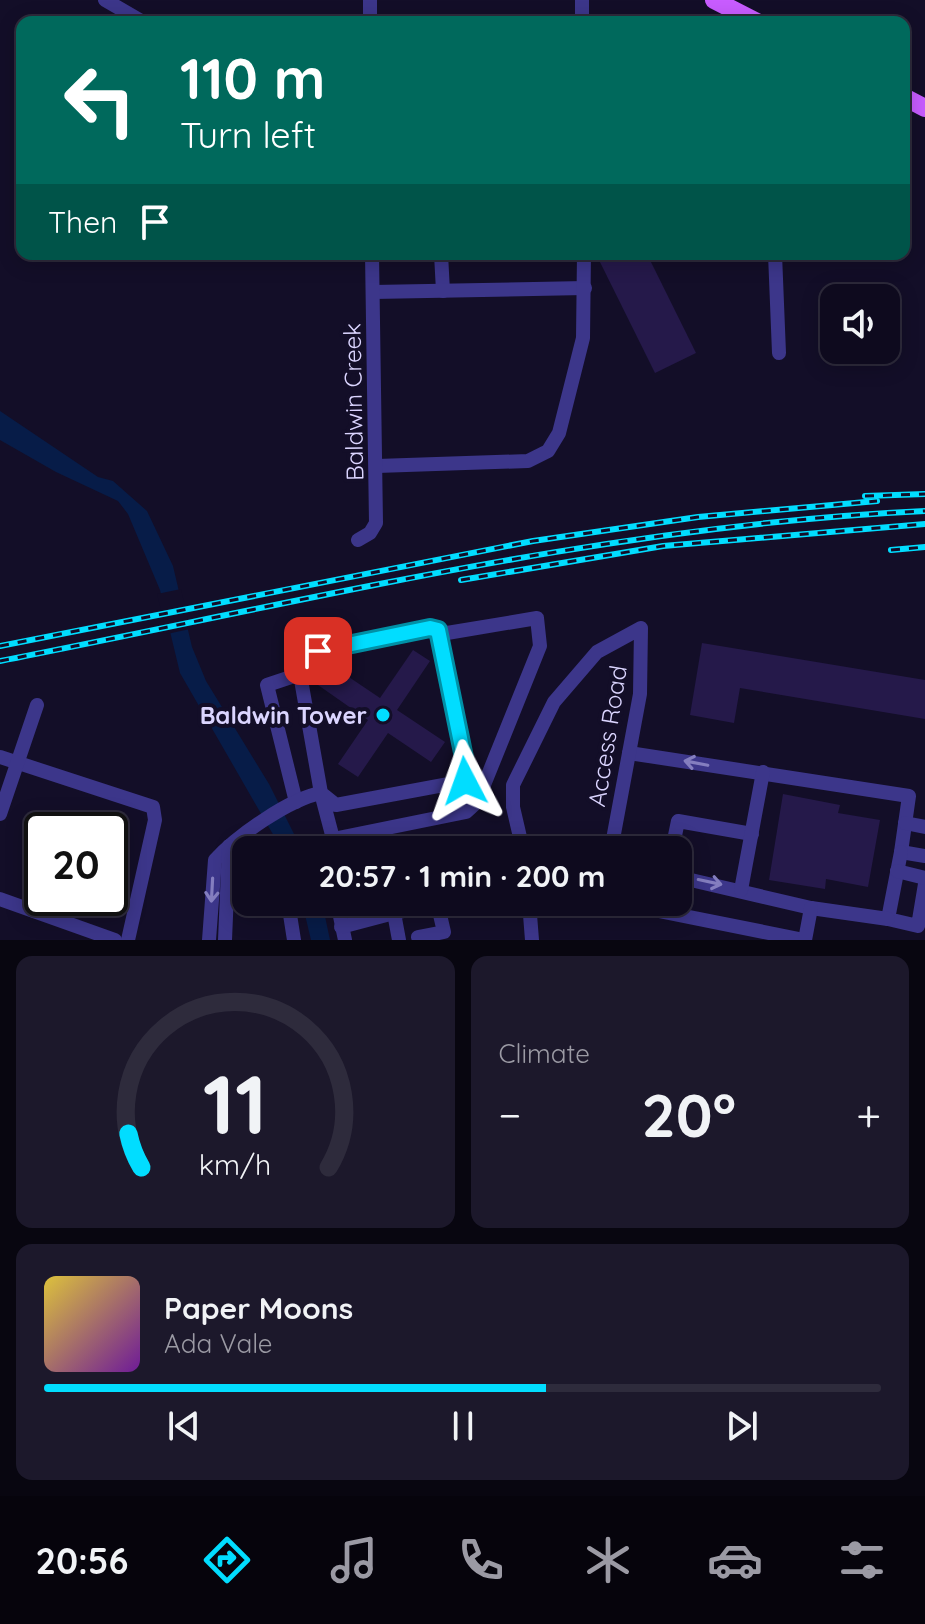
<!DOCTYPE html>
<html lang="en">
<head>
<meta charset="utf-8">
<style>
  :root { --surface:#0e0a1e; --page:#1c182b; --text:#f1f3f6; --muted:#9b9aa4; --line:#2e2b3c; --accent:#01ddff }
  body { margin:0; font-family:Quicksand,sans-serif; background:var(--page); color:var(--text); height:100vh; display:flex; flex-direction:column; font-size:30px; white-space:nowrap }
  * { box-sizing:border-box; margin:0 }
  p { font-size:26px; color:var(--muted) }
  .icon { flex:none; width:44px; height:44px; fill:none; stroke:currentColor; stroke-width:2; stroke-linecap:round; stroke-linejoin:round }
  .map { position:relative; height:940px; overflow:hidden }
  .panel { display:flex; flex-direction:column; gap:16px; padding:16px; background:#080610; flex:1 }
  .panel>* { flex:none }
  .top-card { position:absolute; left:16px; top:16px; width:894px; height:244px; border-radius:16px; box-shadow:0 4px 20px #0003,0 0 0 2px var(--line); background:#00695c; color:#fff; overflow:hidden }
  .tools { position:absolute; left:820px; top:284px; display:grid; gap:16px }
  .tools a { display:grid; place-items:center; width:80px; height:80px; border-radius:16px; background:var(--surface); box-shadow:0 4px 20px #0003,0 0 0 2px var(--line); font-size:40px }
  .speed { position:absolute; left:24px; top:812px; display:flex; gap:16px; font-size:40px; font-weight:700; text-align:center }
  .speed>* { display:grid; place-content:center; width:104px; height:104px; border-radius:50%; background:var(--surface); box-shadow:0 4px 20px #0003,0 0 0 2px var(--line); line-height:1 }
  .speed .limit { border:4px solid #111; border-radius:12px; background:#fff; color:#111 }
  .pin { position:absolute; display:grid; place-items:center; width:68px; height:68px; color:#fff; margin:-34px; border-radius:16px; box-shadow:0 4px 12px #0006 }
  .me { position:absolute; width:88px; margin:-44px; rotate:356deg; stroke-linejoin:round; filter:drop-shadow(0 0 6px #0008) }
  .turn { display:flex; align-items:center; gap:28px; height:168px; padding:0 32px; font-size:36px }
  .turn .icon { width:104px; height:104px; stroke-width:2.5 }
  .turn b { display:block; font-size:56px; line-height:68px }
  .then { display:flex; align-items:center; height:76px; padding:0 32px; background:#0003; gap:16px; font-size:30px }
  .big { font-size:60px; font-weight:800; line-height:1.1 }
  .panel .card { flex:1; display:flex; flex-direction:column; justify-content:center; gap:12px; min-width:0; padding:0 28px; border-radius:16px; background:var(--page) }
  .panel .dial { align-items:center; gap:0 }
  .dial svg { height:208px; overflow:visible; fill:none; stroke:var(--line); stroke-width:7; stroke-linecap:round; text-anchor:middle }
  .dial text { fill:var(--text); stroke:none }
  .song { display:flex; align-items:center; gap:24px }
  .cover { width:96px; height:96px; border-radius:12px; background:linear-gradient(135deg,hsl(50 70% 55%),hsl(280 70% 35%)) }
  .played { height:8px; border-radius:4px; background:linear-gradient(90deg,var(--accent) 60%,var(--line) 60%) }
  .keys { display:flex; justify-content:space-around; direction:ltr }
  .heat { display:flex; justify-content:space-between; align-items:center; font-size:44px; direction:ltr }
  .panel .tiles { flex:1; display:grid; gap:16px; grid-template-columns:1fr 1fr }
  .card:last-child { grid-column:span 2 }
  .trip { position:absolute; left:232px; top:836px; width:460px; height:80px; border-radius:16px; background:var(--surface); box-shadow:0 4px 20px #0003,0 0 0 2px var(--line); font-weight:800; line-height:80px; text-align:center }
  .tab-bar { display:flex; height:128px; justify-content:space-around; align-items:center; background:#06040c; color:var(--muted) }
  .tab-bar .icon { width:56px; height:56px }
  .tab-bar .active { color:var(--accent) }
  .tab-bar b { font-size:36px; color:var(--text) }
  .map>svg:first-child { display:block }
</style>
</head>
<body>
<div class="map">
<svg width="925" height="940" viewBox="0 0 925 940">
  <rect width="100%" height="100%" fill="#130e28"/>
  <g fill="#071c48">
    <polygon points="0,411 98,477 113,481 147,511 173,566 192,647 206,681 269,784 302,850 282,850 180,673 160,590 128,514 118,501 56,472 0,440"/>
    <polygon points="302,902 322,902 330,940 311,940"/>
  </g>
  <polygon fill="#130e28" points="181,589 190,629 167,634 157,594"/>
  <g fill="#25194a">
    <polygon points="596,254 647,254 696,353 655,373"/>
    <polygon points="702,643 925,680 925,719 740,688 734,723 690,715"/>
    <polygon points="413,650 430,661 397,710 445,742 431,762 388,733 358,777 338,764 368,720 318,685 331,665 380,698"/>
    <polygon points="783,794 840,805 838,813 880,820 868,887 826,879 825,889 769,880"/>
  </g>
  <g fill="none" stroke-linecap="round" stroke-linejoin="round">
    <g stroke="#3c368a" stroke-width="14">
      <polyline points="105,0 143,22"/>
      <polyline points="370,0 370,22"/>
      <polyline points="582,0 582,22"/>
      <polyline points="441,254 443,291"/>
      <polyline points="775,254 779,353"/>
      <polyline points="373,292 585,288"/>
      <polyline points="377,466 528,461 548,451 559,433 583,338 584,254"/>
      <polyline points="358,540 370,533 376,523 372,254"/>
      <polyline points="438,630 469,782"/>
      <polyline points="629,753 909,796 901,852 925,856"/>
      <polyline points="0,757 153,807 155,820 128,940"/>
      <polyline points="296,802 267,685 300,674"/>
      <polyline points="0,814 37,705"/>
      <polyline points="905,823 925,827"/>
      <polyline points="333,839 466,812 477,802 484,785"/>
      <polyline points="445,850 488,841 501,850"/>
      <polyline points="523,850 513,807 513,785 554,702 597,652 641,628 640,694 611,850"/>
      <polyline points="672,850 678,821 752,834"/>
      <polyline points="901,852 888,919 918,926 925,884"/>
      <polyline points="897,871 925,878"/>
      <polyline points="678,877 811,908 888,919"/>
      <polyline points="741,890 763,772"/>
      <polyline points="0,899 115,940"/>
      <polyline points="288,902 294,940"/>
      <polyline points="337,902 345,940"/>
      <polyline points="529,902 532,940"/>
      <polyline points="614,902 804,940"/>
      <polyline points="341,927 394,913"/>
      <polyline points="418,937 444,932 437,902"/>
      <path d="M209,940L215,860C237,836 289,799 321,793L336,805L465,781L484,785L540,646L537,618L447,633L430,628L318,651L298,663L321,793L336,850"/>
      <polyline points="225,940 229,846"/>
      <polyline points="399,940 394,913 450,902"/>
      <polyline points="805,940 811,908"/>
    </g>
    <g stroke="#c85cff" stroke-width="18">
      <polyline points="714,0 757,22"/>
      <polyline points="904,97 925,108"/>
    </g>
    <defs>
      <g id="rail">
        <polyline points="865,496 925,494"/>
        <polyline points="891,550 925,547"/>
        <polyline points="461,580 663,546 925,524"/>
        <polyline points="0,646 533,541 698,517 877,501"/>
        <path d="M0,661C307,601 611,525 925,511"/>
      </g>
    </defs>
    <use href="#rail" stroke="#01ddff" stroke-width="6"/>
    <use href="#rail" stroke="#130e28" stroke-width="3" stroke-dasharray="9" stroke-linecap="butt"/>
  </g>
  <defs><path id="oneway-shaft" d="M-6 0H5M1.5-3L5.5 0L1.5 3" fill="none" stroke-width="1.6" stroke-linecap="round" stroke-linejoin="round" transform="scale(2)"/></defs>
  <g stroke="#847ebf">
    <use href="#oneway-shaft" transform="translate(696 763) rotate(-169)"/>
    <use href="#oneway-shaft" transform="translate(710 882) rotate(12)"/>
    <use href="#oneway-shaft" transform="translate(212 890) rotate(93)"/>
  </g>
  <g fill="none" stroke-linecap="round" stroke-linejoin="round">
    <defs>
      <polyline id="route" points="318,651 430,628 438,630 469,782 465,781"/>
    </defs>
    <use href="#route" stroke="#0190a6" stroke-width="20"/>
    <use href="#route" stroke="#01ddff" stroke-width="14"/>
  </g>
  <circle fill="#01ddff" stroke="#130e28" stroke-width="3" cx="383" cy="715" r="8"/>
  <g text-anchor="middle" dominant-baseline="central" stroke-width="8" stroke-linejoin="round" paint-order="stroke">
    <g font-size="24" fill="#dbd5ff" stroke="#130e28">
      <text transform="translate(353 402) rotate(-91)">Baldwin Creek</text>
      <text transform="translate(607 736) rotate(-81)">Access Road</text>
    </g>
    <g font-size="24" font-weight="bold" fill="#dbd5ff" stroke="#130e28" text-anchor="end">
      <text x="367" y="715">Baldwin Tower</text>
    </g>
  </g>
</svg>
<div class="tools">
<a><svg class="icon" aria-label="sound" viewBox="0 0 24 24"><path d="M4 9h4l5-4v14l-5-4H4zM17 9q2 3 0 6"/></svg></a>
</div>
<div class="speed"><div class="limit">20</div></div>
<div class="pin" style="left:318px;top:651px;background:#d93025"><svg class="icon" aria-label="arrive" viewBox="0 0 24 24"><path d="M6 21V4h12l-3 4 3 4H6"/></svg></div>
<svg class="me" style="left:465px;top:781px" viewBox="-20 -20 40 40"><path d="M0-17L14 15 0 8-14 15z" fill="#01ddff" stroke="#fff" stroke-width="4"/></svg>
<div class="trip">20:57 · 1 min · 200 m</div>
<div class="top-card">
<div class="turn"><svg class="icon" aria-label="left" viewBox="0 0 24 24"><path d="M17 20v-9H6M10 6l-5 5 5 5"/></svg><div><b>110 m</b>Turn left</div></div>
<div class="then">Then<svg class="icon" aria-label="arrive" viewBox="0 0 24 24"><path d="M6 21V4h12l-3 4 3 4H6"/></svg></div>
</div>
</div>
<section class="panel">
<div class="tiles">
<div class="card dial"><svg viewBox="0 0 100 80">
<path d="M14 69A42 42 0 1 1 86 69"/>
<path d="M14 69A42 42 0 0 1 9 56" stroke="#01ddff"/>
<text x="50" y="56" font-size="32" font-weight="700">11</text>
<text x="50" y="72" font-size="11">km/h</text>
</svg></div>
<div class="card"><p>Climate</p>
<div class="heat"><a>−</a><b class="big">20°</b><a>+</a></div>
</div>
<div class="card">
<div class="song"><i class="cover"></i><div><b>Paper Moons</b><p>Ada Vale</p></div></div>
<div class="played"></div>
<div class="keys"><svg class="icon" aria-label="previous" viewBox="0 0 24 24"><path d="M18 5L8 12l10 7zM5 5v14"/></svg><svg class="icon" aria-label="pause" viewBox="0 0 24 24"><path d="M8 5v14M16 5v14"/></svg><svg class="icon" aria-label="next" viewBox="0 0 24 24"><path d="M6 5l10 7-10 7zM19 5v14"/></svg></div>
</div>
</div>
</section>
<nav class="tab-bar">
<b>20:56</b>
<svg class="icon active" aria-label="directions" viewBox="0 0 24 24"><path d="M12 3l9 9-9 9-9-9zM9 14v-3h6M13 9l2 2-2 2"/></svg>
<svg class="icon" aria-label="music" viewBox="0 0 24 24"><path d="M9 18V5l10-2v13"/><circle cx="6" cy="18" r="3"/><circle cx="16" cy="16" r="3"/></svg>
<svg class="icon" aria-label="phone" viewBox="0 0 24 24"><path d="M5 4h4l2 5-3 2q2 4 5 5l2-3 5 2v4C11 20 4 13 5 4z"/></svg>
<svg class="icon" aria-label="climate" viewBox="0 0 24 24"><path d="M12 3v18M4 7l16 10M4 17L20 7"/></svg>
<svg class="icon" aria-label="car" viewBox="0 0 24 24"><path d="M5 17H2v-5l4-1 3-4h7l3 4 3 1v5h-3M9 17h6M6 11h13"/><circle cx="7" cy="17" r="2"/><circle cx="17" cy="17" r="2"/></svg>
<svg class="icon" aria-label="filters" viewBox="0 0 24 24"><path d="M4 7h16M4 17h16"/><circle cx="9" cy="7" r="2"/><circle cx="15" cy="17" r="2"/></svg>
</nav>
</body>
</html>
